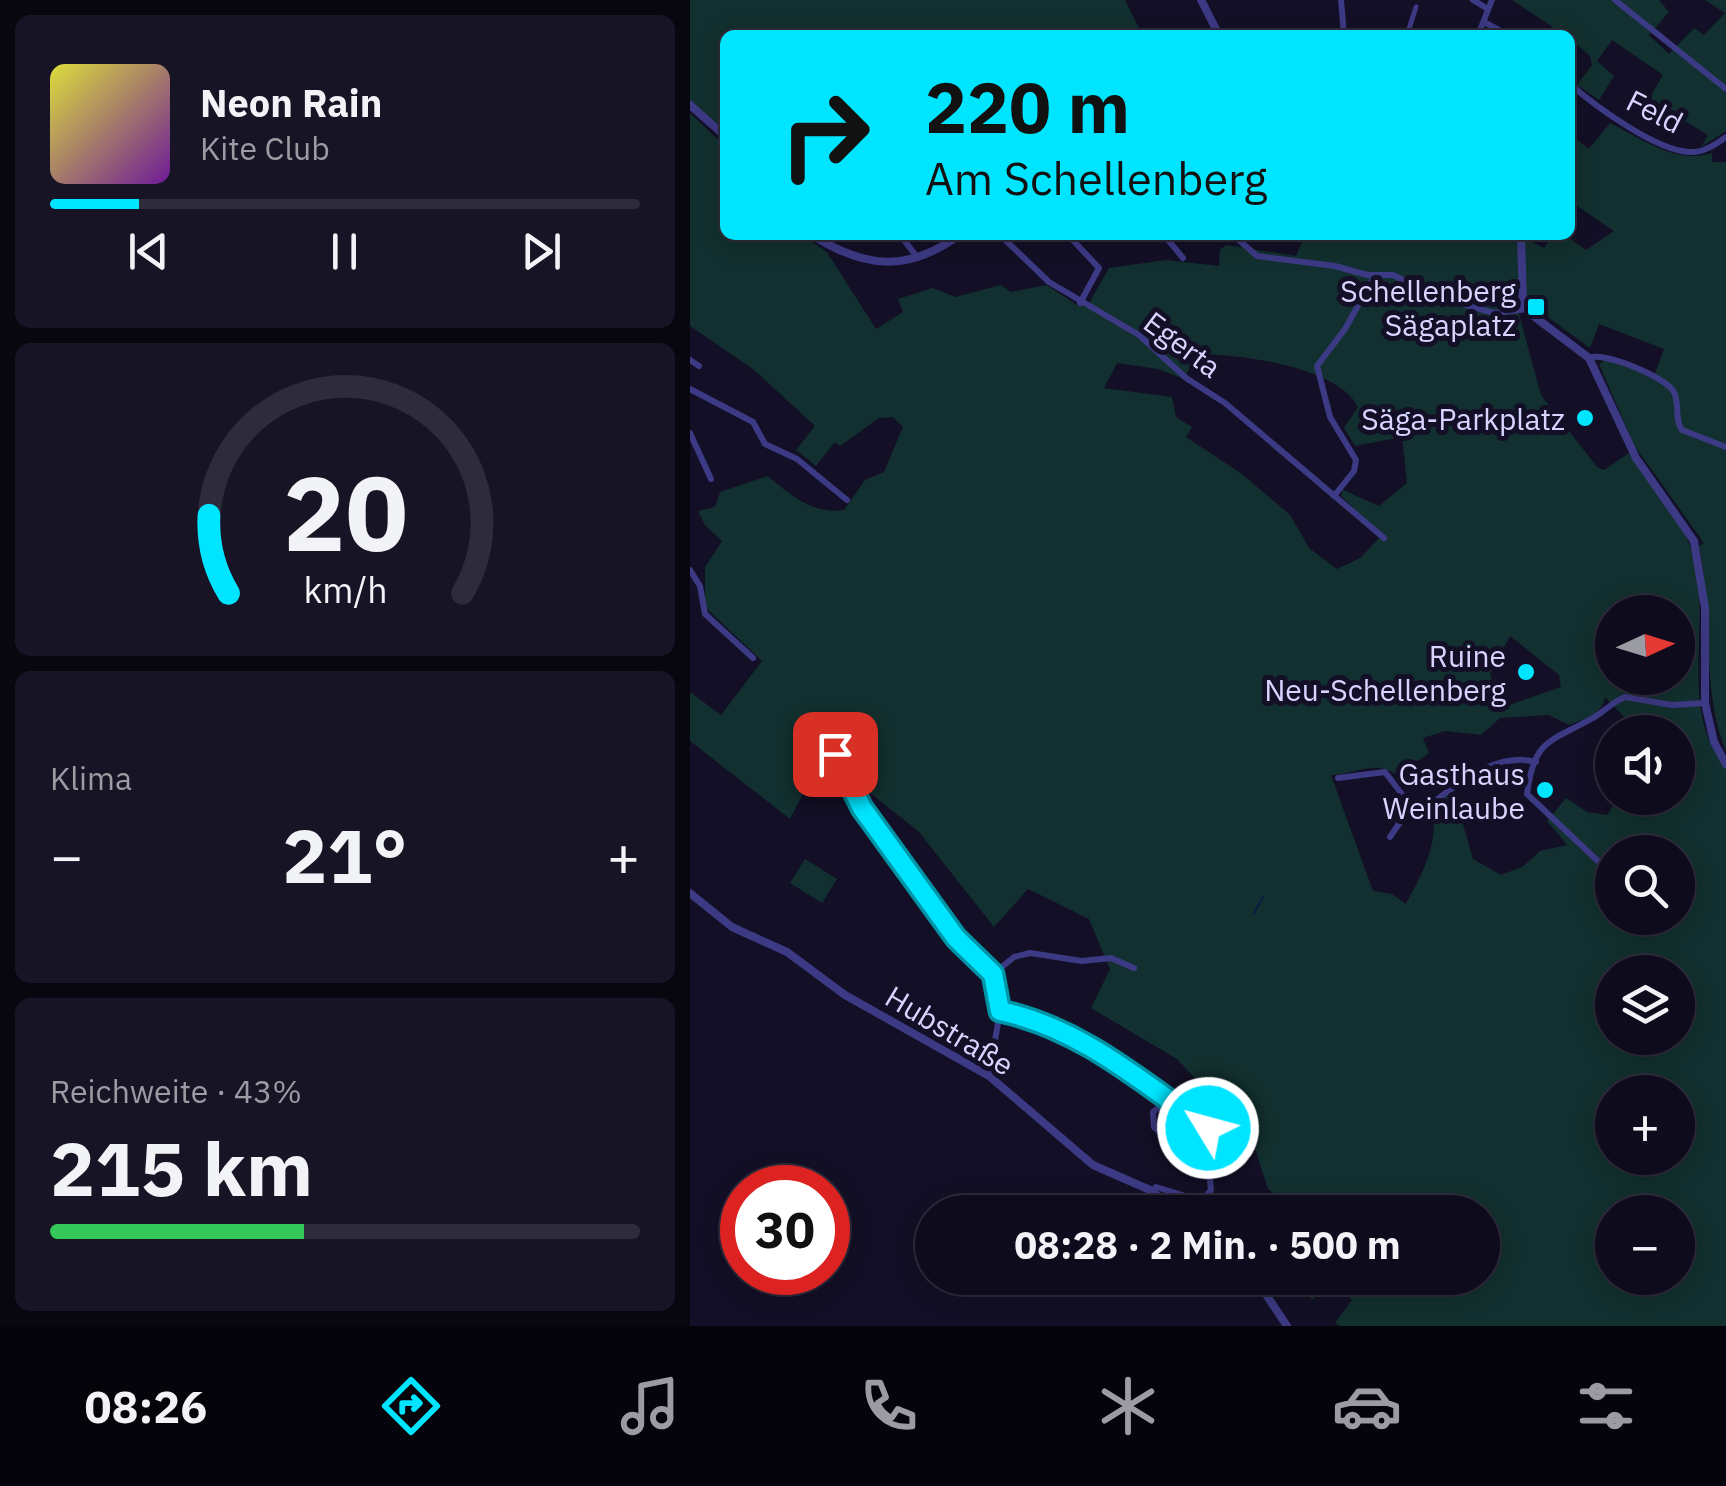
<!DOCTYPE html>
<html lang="de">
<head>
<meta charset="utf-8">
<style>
  :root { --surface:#0e0b1c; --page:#171425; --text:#f1f3f6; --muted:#9b9ba3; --line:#2e2b3b; --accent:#00e5ff }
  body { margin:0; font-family:"IBM Plex Sans",sans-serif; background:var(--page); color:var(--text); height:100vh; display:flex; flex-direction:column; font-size:38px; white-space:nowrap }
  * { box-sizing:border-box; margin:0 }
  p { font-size:32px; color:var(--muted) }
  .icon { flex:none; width:55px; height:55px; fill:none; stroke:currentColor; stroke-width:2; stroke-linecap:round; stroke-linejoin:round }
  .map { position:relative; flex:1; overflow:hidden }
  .details { display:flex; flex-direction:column; gap:15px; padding:15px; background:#08060f; width:690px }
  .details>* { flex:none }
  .top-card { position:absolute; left:30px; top:30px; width:855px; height:210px; border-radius:15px; box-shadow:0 5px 25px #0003,0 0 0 2px var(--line); background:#00e5ff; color:#111; overflow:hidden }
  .needle { width:65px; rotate:86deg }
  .controls { position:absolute; left:905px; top:595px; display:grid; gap:20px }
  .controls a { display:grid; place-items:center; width:100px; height:100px; border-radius:50%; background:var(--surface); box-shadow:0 5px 25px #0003,0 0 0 2px var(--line); font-size:50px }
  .speed { position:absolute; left:30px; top:1165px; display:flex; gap:20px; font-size:50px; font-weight:700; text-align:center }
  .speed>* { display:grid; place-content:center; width:130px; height:130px; border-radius:50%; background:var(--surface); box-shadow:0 5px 25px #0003,0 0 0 2px var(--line); line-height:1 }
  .speed .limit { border:15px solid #d22; background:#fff; color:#111 }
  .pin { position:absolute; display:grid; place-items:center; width:85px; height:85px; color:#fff; margin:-42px; border-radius:20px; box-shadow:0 5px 15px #0006 }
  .me { position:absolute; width:110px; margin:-55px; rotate:307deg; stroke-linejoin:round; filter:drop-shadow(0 0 8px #0008) }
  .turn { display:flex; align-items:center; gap:35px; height:210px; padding:0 40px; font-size:45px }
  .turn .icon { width:130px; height:130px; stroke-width:2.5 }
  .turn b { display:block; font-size:70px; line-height:85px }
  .big { font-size:75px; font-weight:700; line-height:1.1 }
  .details .card { flex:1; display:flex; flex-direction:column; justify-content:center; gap:15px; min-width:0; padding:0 35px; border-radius:15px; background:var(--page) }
  .details .dial { align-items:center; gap:0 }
  .dial svg { height:260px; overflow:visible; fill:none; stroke:var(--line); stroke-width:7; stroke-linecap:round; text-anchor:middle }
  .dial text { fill:var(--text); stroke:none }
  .song { display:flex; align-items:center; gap:30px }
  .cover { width:120px; height:120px; border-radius:15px; background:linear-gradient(135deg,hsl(60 70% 55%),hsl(280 70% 35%)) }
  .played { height:10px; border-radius:5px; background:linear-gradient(90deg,var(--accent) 15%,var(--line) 15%) }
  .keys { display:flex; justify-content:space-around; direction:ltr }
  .heat { display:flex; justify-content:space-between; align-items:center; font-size:55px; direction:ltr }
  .charge { height:15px; border-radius:8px; background:linear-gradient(90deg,#34c759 43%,var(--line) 0) }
  .trip { position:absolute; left:225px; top:1195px; width:585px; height:100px; border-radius:50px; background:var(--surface); box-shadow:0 5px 25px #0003,0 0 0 2px var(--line); font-weight:700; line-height:100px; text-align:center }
  .menu { display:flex; height:160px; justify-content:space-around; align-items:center; background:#06040b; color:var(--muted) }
  .menu .icon { width:70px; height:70px }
  .menu .on { color:var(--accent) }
  .menu b { font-size:45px; color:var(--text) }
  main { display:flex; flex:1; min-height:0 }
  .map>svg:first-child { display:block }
</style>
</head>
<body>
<main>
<section class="details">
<div class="card">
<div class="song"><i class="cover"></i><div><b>Neon Rain</b><p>Kite Club</p></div></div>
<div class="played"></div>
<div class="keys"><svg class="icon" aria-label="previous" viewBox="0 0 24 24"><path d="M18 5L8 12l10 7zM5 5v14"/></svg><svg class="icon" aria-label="pause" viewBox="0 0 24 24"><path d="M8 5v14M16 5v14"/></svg><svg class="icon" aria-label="next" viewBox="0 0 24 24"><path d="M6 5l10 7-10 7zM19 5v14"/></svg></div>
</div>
<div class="card dial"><svg viewBox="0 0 100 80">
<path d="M14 69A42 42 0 1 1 86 69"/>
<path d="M14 69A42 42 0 0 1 8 45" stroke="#00e5ff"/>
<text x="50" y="56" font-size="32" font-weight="700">20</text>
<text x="50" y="72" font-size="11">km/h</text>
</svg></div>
<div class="card"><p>Klima</p>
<div class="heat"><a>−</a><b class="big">21°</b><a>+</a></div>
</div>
<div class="card"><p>Reichweite · 43%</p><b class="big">215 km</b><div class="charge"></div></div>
</section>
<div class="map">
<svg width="1036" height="1326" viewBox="0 0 1036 1326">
  <rect width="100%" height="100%" fill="#130f26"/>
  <g fill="#12302f" fill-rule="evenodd">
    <polygon points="0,0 435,0 449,28 438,35 344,35 320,29 313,35 35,35 35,130 0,102"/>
    <polygon points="822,0 969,0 979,12 959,35 979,54 1004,28 1014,35 1035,13 1015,0 1036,0 1036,131 1011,147 1018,135 959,99 973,75 922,40 907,61 924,76 909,100 887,85 902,65 900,56 885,43 880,49 880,35 858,35 863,27"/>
    <path d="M0,113L35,146V235H112L137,252L186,329L213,312L208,299L243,288L265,297L311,285L321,292L357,285L387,305L399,303L419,268L476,260L529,266L530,249L537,245L606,256L615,235H827L854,248L863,235H875L896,250L924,231L880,201V134L899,149L920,123C951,138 986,165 1022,153V162H1036V752C1010,687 1024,614 1009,546L1014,543L944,445L909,364L915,360L964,376L974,349L909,324L900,348L859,318L855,308L827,307L851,395L907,467L914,470L939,453C962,485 994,519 1004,558C1022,627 987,708 1036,768V1326H650L645,1323L662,1300L642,1282L622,1300L603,1278H792V1212H610L578,1189L562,1139L487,1059L401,1008L420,969L399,919L338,889L304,927L229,832L133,755L100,819L0,741V692L31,715L72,661L15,607V567L32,541L15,525L8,511L25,507L30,492L78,476C100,495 124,515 154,510L175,480L194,472L213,427L203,417L189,418L150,446L145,442L126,466L106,450L125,426L63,369L0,326ZM507,354C550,354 649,367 668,407L654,428L665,446L712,437L717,483L689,506L653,490L651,496L692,535L670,558L647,569L619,548L600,515L552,474L496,437L502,427L486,417L482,397L414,388L427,363L468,369L494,379ZM922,612H988V678H922ZM820,636L869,675L871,687L810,708L800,674ZM915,697L935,718L936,732H988V798H928L917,815L897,812L876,798L857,821L877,845L850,851L832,867L811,875L783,859L763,789L742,810C749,844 732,874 716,904L702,894L683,891L641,775C663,775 688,758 707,776L739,753L733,738L755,731L791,735L810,718L859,715L879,725C894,719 912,715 915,697ZM922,852H988V918H922ZM922,972H988V1038H922ZM922,1092H988V1158H922ZM922,1212H988V1278H922Z"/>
    <polygon points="115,859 147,879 132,903 100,883"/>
  </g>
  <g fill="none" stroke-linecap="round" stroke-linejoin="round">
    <polyline stroke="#0a1f44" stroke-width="2.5" points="564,913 573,897"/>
    <polyline stroke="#3d3a85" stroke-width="5" points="717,35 726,7"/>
    <g stroke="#3d3a85" stroke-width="6">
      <polyline points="651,0 654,35"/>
      <polyline points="783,0 798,9"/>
      <polyline points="925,0 1036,89"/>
      <polyline points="794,22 818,35"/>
      <polyline points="788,35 802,0"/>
      <path d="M880,84C905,106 965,150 999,152C1013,153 1025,145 1036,137"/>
      <polyline points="210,235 228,258"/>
      <polyline points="310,235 359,282 449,335 496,378 535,403 694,538"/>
      <polyline points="378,235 409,268 390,303"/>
      <polyline points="474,235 493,258"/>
      <polyline points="543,235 567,256 645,266 677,275 703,275 745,296 804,313 837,309"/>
      <path d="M899,358C913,351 976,377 984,392C990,405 984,418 992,430L1036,447"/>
      <polyline points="0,360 9,366"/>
      <polyline points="0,389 63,422 75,444 107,459 157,500"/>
      <polyline points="0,433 21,479"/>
      <polyline points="644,496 664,471 666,460 640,417 627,366 655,329 685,275"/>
      <polyline points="0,570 10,586 15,614 63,658"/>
      <polyline points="145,754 173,808 266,938 303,974 310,1011 299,1076"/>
      <path d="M648,778L695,772L721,806L732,811C761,789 805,750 846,762"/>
      <polyline points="700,837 721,806"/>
      <path d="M911,864L837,794C844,739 860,742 901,719C914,712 922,702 935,697L982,705L1015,703"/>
      <polyline points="303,974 324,957 340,953 392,961 421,958 444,968"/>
      <path d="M310,1011C372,1025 430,1061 479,1100"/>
      <polyline points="442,1212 466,1187 502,1198 515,1197 521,1190 520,1179 464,1127 463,1112 479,1100 531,1136"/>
    </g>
    <g stroke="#3d3a85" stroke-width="8">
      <polyline points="511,0 529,35"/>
      <polyline points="0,105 35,136"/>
      <path d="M122,235C174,268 218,273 269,235"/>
      <polyline points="831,235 833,303 842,315 899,358 946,458 1004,541 1015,608 1015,703 1024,742 1036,764"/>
      <polyline points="0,893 42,927 97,952 155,995 299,1076 403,1165 460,1190 491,1212"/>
      <polyline points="565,1278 597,1326"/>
    </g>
  </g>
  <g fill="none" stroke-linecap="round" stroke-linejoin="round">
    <defs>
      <path id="route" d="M145,754L172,808L266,938L303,974L310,1011C391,1028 452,1082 518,1128"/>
    </defs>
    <use href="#route" stroke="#0095a6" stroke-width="25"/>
    <use href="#route" stroke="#00e5ff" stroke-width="18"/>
  </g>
  <g fill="#00e5ff" stroke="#130f26" stroke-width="4">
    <rect x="836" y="297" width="20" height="20" rx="5"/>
    <circle cx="895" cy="418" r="10"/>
    <circle cx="836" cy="672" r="10"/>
    <circle cx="855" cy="790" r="10"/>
  </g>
  <g text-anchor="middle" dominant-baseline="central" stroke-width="10" stroke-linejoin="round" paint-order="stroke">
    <g font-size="30" fill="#d9d4ff" stroke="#130f26">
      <text transform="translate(965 111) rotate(27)">Feld</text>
      <text transform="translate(493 344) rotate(37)">Egerta</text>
      <text transform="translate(260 1030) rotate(31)">Hubstraße</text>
    </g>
    <g font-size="30" fill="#d9d4ff" stroke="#130f26" text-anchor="end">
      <text x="826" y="290">Schellenberg<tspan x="826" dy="34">Sägaplatz</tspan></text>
      <text x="875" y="418">Säga-Parkplatz</text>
      <text x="816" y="655">Ruine<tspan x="816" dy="34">Neu-Schellenberg</tspan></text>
      <text x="835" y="773">Gasthaus<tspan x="835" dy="34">Weinlaube</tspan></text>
    </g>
  </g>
</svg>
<div class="controls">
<a><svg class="needle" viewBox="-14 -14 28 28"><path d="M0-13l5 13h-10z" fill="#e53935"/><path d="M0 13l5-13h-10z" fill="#9b9ba3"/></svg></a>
<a><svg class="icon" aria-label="sound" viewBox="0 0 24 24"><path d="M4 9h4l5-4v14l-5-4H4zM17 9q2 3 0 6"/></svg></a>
<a><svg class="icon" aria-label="search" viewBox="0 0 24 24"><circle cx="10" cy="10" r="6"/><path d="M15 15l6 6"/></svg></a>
<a><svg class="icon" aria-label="layers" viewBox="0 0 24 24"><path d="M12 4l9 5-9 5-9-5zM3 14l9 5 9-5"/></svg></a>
<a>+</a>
<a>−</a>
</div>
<div class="speed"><div class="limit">30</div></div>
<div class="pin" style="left:145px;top:754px;background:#d93025"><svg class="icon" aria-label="arrive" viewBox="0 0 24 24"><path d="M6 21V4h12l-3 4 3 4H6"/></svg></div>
<svg class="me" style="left:518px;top:1128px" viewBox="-20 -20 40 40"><circle r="17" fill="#00e5ff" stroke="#fff" stroke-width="3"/><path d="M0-11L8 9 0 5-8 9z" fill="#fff"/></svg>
<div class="trip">08:28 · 2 Min. · 500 m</div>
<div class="top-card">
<div class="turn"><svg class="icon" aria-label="right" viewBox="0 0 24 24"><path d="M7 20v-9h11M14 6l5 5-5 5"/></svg><div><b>220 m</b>Am Schellenberg</div></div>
</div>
</div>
</main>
<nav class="menu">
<b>08:26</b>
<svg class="icon on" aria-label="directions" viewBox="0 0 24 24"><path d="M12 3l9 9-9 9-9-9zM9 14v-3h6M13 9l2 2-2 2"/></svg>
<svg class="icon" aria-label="music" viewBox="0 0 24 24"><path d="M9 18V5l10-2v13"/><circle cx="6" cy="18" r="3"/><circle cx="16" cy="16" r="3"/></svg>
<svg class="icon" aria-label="phone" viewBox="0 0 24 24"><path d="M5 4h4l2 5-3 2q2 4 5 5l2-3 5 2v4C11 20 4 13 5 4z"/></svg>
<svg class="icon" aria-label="climate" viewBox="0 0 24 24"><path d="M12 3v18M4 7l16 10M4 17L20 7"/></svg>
<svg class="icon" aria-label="car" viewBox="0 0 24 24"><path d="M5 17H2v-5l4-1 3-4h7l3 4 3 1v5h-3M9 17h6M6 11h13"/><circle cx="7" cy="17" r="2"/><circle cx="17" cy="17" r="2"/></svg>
<svg class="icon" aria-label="filters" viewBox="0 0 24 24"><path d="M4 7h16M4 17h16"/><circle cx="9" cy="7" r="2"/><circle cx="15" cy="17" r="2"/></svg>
</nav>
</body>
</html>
